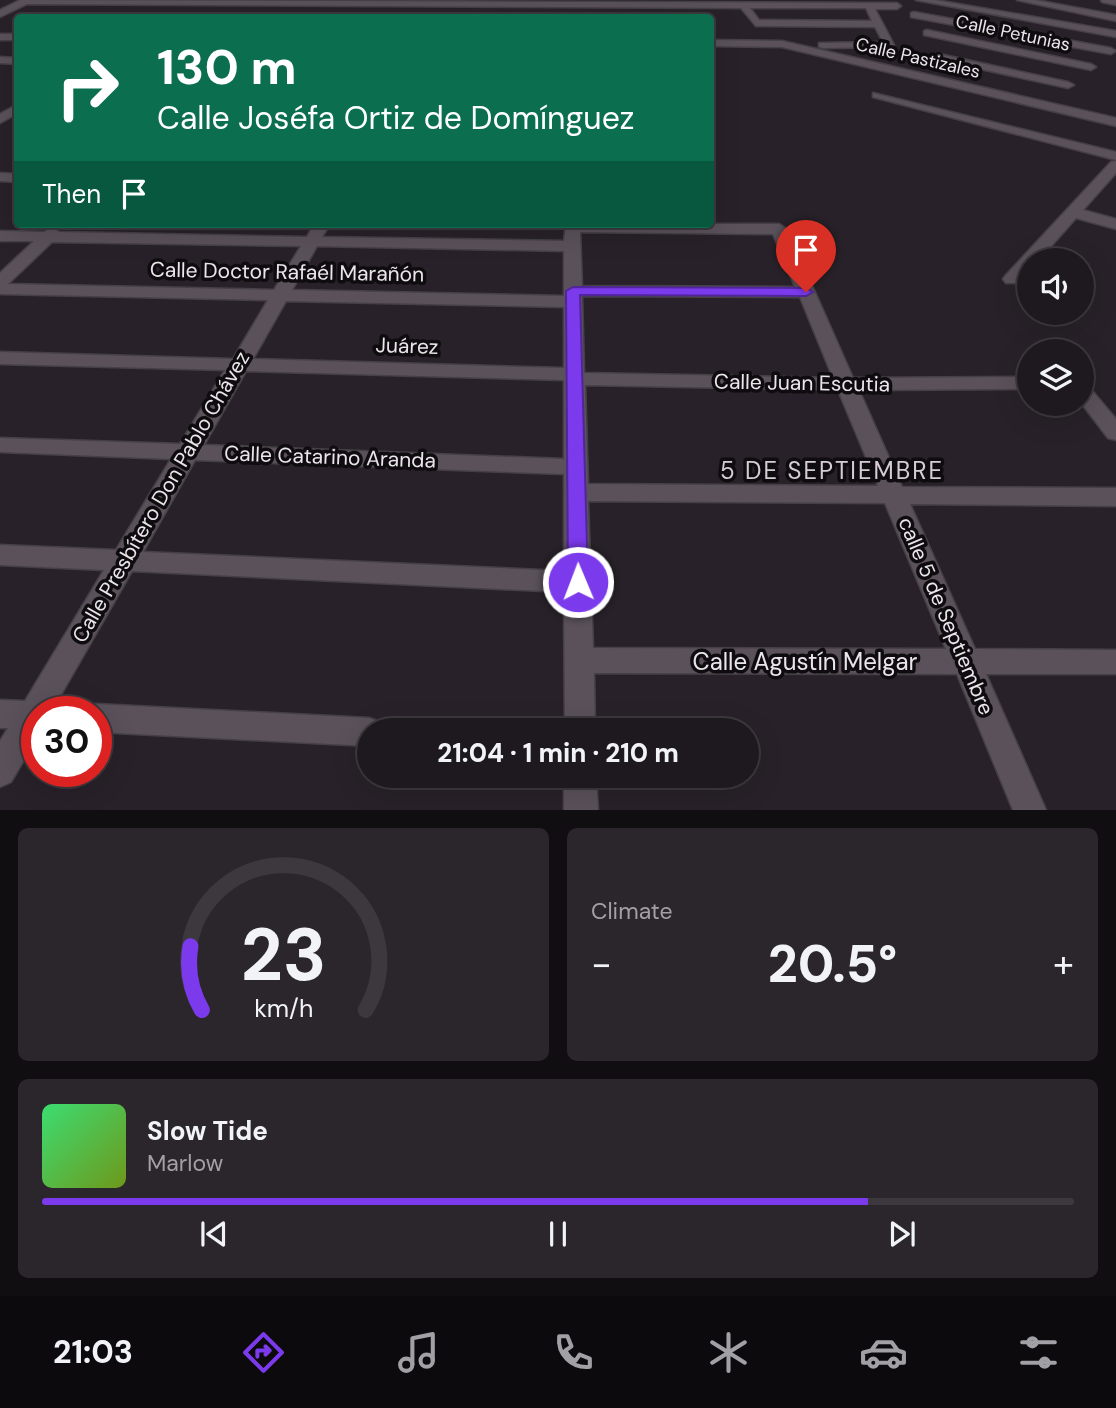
<!DOCTYPE html>
<html lang="en">
<head>
<meta charset="utf-8">
<style>
  :root { --surface:#1e191f; --page:#2b262c; --text:#f1f3f6; --muted:#a1a0a4; --line:#3c383d; --accent:#7c3aed }
  body { margin:0; font-family:"DM Sans",sans-serif; background:var(--page); color:var(--text); height:100vh; display:flex; flex-direction:column; font-size:26px; white-space:nowrap }
  * { box-sizing:border-box; margin:0 }
  p { font-size:23px; color:var(--muted) }
  .icon { flex:none; width:38px; height:38px; fill:none; stroke:currentColor; stroke-width:2; stroke-linecap:round; stroke-linejoin:round }
  .map { position:relative; height:810px; overflow:hidden }
  .panel { display:flex; flex-direction:column; gap:18px; padding:18px; background:#100e11; flex:1 }
  .panel>* { flex:none }
  .hud { position:absolute; left:14px; top:14px; width:700px; height:214px; border-radius:7px; box-shadow:0 7px 28px #0002,0 0 0 2px var(--line); background:#0b6e4f; color:#fff; overflow:hidden }
  .tools { position:absolute; left:1017px; top:248px; display:grid; gap:14px }
  .tools a { display:grid; place-items:center; width:77px; height:77px; border-radius:50%; background:var(--surface); box-shadow:0 7px 28px #0002,0 0 0 2px var(--line); font-size:35px }
  .speed { position:absolute; left:21px; top:696px; display:flex; gap:14px; font-size:35px; font-weight:700; text-align:center }
  .speed>* { display:grid; place-content:center; width:91px; height:91px; border-radius:50%; background:var(--surface); box-shadow:0 7px 28px #0002,0 0 0 2px var(--line); line-height:1 }
  .speed .limit { border:10px solid #d22; background:#fff; color:#111 }
  .pin { position:absolute; display:grid; place-items:center; width:60px; height:60px; color:#fff; margin:-72px -30px; border-radius:50% 50% 50% 0; rotate:-45deg; box-shadow:0 0 7px #0007 }
  .pin .icon { rotate:45deg }
  .me { position:absolute; width:77px; margin:-38px; rotate:359deg; stroke-linejoin:round; filter:drop-shadow(0 0 5px #0008) }
  .turn { display:flex; align-items:center; gap:24px; height:147px; padding:0 28px; font-size:32px }
  .turn .icon { width:91px; height:91px; stroke-width:2.5 }
  .turn b { display:block; font-size:49px; line-height:60px }
  .then { display:flex; align-items:center; height:66px; padding:0 28px; background:#0003; gap:14px; font-size:26px }
  .big { font-size:52px; font-weight:800; line-height:1.1 }
  .panel .tile { flex:1; display:flex; flex-direction:column; justify-content:center; gap:10px; min-width:0; padding:0 24px; border-radius:10px; background:var(--page) }
  .panel .dial { align-items:center; gap:0 }
  .dial svg { height:182px; overflow:visible; fill:none; stroke:var(--line); stroke-width:7; stroke-linecap:round; text-anchor:middle }
  .dial text { fill:var(--text); stroke:none }
  .song { display:flex; align-items:center; gap:21px }
  .cover { width:84px; height:84px; border-radius:10px; background:linear-gradient(135deg,hsl(140 70% 55%),hsl(80 70% 35%)) }
  .played { height:7px; border-radius:4px; background:linear-gradient(90deg,var(--accent) 80%,var(--line) 80%) }
  .keys { display:flex; justify-content:space-around; direction:ltr }
  .heat { display:flex; justify-content:space-between; align-items:center; font-size:38px; direction:ltr }
  .panel .tiles { flex:1; display:grid; gap:18px; grid-template-columns:1fr 1fr }
  .tile:last-child { grid-column:span 2 }
  .trip { position:absolute; left:357px; top:718px; width:402px; height:70px; border-radius:35px; background:var(--surface); box-shadow:0 7px 28px #0002,0 0 0 2px var(--line); font-weight:800; line-height:70px; text-align:center }
  .menu { display:flex; height:112px; justify-content:space-around; align-items:center; background:#0c0a0c; color:var(--muted) }
  .menu .icon { width:49px; height:49px }
  .menu .selected { color:var(--accent) }
  .menu b { font-size:32px; color:var(--text) }
  .map>svg:first-child { display:block }
</style>
</head>
<body>
<div class="map">
<svg width="1116" height="810" viewBox="0 0 1116 810">
  <rect width="100%" height="100%" fill="#282129"/>
  <g fill="none" stroke-linecap="round" stroke-linejoin="round">
    <defs>
      <g id="minor">
        <path d="M20,0L897,3L901,6L897,9H875L894,45L893,47L823,48L819,47V43L883,42L875,27L756,26L741,8L27,4L0,17V10ZM750,8H866L872,21L759,20Z"/>
        <polygon points="916,0 935,0 1116,31 1116,37"/>
        <polygon points="1017,0 1035,0 1116,15 1116,21"/>
        <polygon points="1101,0 1116,0 1116,5 1102,2"/>
        <polygon points="914,12 1111,48 1116,51 1111,54 911,17 911,13"/>
        <polygon points="927,30 1091,64 1096,67 1091,70 924,35 924,31"/>
        <rect x="0" y="34" width="18" height="6"/>
        <polygon points="710,40 782,41 1116,118 1116,126 782,47 710,46"/>
        <polygon points="939,54 1068,82 1074,85 1068,88 935,59 934,57"/>
        <polygon points="0,57 18,58 18,64 0,63"/>
        <polygon points="873,93 1116,152 1116,160 873,97"/>
        <polygon points="18,104 18,113 0,123 0,114"/>
        <polygon points="1116,161 1116,173 1083,210 1116,219 1116,229 1076,218 1038,261 1029,261 1029,270 1018,283 1006,283 1003,279 1006,275 1111,162"/>
        <polygon points="0,173 18,174 18,182 0,181"/>
        <path d="M314,224H330L322,237L564,241L566,224H779L787,229L853,378L1029,377V389L859,390L902,487L1116,488V506L910,504L975,649L1116,650V674H986L1046,810H1013L957,674L594,673L595,730H565L564,592L132,571L51,712H37V738L11,782L0,787V741L8,728H0V700L25,701L104,570L0,565V545L116,550L171,459L0,452V438L180,444L225,370L0,364V352L233,359L268,300L0,294V273L34,241H0V231L44,232L52,228L59,232L307,237ZM580,232L773,234L795,287L582,286ZM52,242L301,246L274,290L8,284ZM317,246L564,251V296L292,290ZM582,296L800,297L833,378L584,373ZM286,301L564,307V368L253,359ZM246,371L564,380V459L204,445ZM585,385L838,390L878,486L588,484ZM195,460L564,474V571L143,552ZM588,501L885,503L946,649L593,648Z"/>
        <polygon points="1082,385 1089,387 1116,419 1116,440 1108,438 1082,404"/>
        <polygon points="96,704 369,718 380,722 384,730 369,730 369,746 96,732 96,712 83,712 85,708"/>
        <polygon points="564,775 596,775 598,810 564,810"/>
      </g>
    </defs>
    <use href="#minor" stroke="#453f46" stroke-width="3"/>
    <use href="#minor" fill="#5a515b" fill-rule="evenodd"/>
  </g>
  <polygon fill="#7c3aed" stroke="#51269a" stroke-width="2" points="573,287 806,288 813,292 806,296 580,295 588,582 585,588 578,590 571,588 568,582 566,291"/>
  <g text-anchor="middle" dominant-baseline="central" stroke-width="7" stroke-linejoin="round" paint-order="stroke">
    <g font-size="18" fill="#eae5eb" stroke="#0f0c0f">
      <text transform="translate(1013 33) rotate(12)">Calle Petunias</text>
      <text transform="translate(918 58) rotate(13)">Calle Pastizales</text>
    </g>
    <g font-size="21" fill="#eae5eb" stroke="#0f0c0f">
      <text transform="translate(287 272) rotate(1)">Calle Doctor Rafaél Marañón</text>
      <text transform="translate(407 346) rotate(2)">Juárez</text>
      <text transform="translate(802 383) rotate(1)">Calle Juan Escutia</text>
      <text transform="translate(330 457) rotate(2)">Calle Catarino Aranda</text>
      <text transform="translate(161 497) rotate(-60)">Calle Presbítero Don Pablo Chávez</text>
      <text transform="translate(946 616) rotate(67)">calle 5 de Septiembre</text>
    </g>
    <g font-size="24" letter-spacing="2" fill="#d6ccd7" stroke="#0f0c0f">
      <text x="832" y="470">5 DE SEPTIEMBRE</text>
    </g>
    <g font-size="24" fill="#eae5eb" stroke="#0f0c0f">
      <text x="805" y="661">Calle Agustín Melgar</text>
    </g>
  </g>
</svg>
<div class="tools">
<a><svg class="icon" aria-label="sound" viewBox="0 0 24 24"><path d="M4 9h4l5-4v14l-5-4H4zM17 9q2 3 0 6"/></svg></a>
<a><svg class="icon" aria-label="layers" viewBox="0 0 24 24"><path d="M12 4l9 5-9 5-9-5zM3 14l9 5 9-5"/></svg></a>
</div>
<div class="speed"><div class="limit">30</div></div>
<div class="pin" style="left:806px;top:292px;background:#d93025"><svg class="icon" aria-label="arrive" viewBox="0 0 24 24"><path d="M6 21V4h12l-3 4 3 4H6"/></svg></div>
<svg class="me" style="left:578px;top:582px" viewBox="-20 -20 40 40"><circle r="17" fill="#7c3aed" stroke="#fff" stroke-width="3"/><path d="M0-11L8 9 0 5-8 9z" fill="#fff"/></svg>
<div class="trip">21:04 · 1 min · 210 m</div>
<div class="hud">
<div class="turn"><svg class="icon" aria-label="right" viewBox="0 0 24 24"><path d="M7 20v-9h11M14 6l5 5-5 5"/></svg><div><b>130 m</b>Calle Joséfa Ortiz de Domínguez</div></div>
<div class="then">Then<svg class="icon" aria-label="arrive" viewBox="0 0 24 24"><path d="M6 21V4h12l-3 4 3 4H6"/></svg></div>
</div>
</div>
<section class="panel">
<div class="tiles">
<div class="tile dial"><svg viewBox="0 0 100 80">
<path d="M14 69A42 42 0 1 1 86 69"/>
<path d="M14 69A42 42 0 0 1 9 41" stroke="#7c3aed"/>
<text x="50" y="56" font-size="32" font-weight="700">23</text>
<text x="50" y="72" font-size="11">km/h</text>
</svg></div>
<div class="tile"><p>Climate</p>
<div class="heat"><a>−</a><b class="big">20.5°</b><a>+</a></div>
</div>
<div class="tile">
<div class="song"><i class="cover"></i><div><b>Slow Tide</b><p>Marlow</p></div></div>
<div class="played"></div>
<div class="keys"><svg class="icon" aria-label="previous" viewBox="0 0 24 24"><path d="M18 5L8 12l10 7zM5 5v14"/></svg><svg class="icon" aria-label="pause" viewBox="0 0 24 24"><path d="M8 5v14M16 5v14"/></svg><svg class="icon" aria-label="next" viewBox="0 0 24 24"><path d="M6 5l10 7-10 7zM19 5v14"/></svg></div>
</div>
</div>
</section>
<nav class="menu">
<b>21:03</b>
<svg class="icon selected" aria-label="directions" viewBox="0 0 24 24"><path d="M12 3l9 9-9 9-9-9zM9 14v-3h6M13 9l2 2-2 2"/></svg>
<svg class="icon" aria-label="music" viewBox="0 0 24 24"><path d="M9 18V5l10-2v13"/><circle cx="6" cy="18" r="3"/><circle cx="16" cy="16" r="3"/></svg>
<svg class="icon" aria-label="phone" viewBox="0 0 24 24"><path d="M5 4h4l2 5-3 2q2 4 5 5l2-3 5 2v4C11 20 4 13 5 4z"/></svg>
<svg class="icon" aria-label="climate" viewBox="0 0 24 24"><path d="M12 3v18M4 7l16 10M4 17L20 7"/></svg>
<svg class="icon" aria-label="car" viewBox="0 0 24 24"><path d="M5 17H2v-5l4-1 3-4h7l3 4 3 1v5h-3M9 17h6M6 11h13"/><circle cx="7" cy="17" r="2"/><circle cx="17" cy="17" r="2"/></svg>
<svg class="icon" aria-label="filters" viewBox="0 0 24 24"><path d="M4 7h16M4 17h16"/><circle cx="9" cy="7" r="2"/><circle cx="15" cy="17" r="2"/></svg>
</nav>
</body>
</html>
